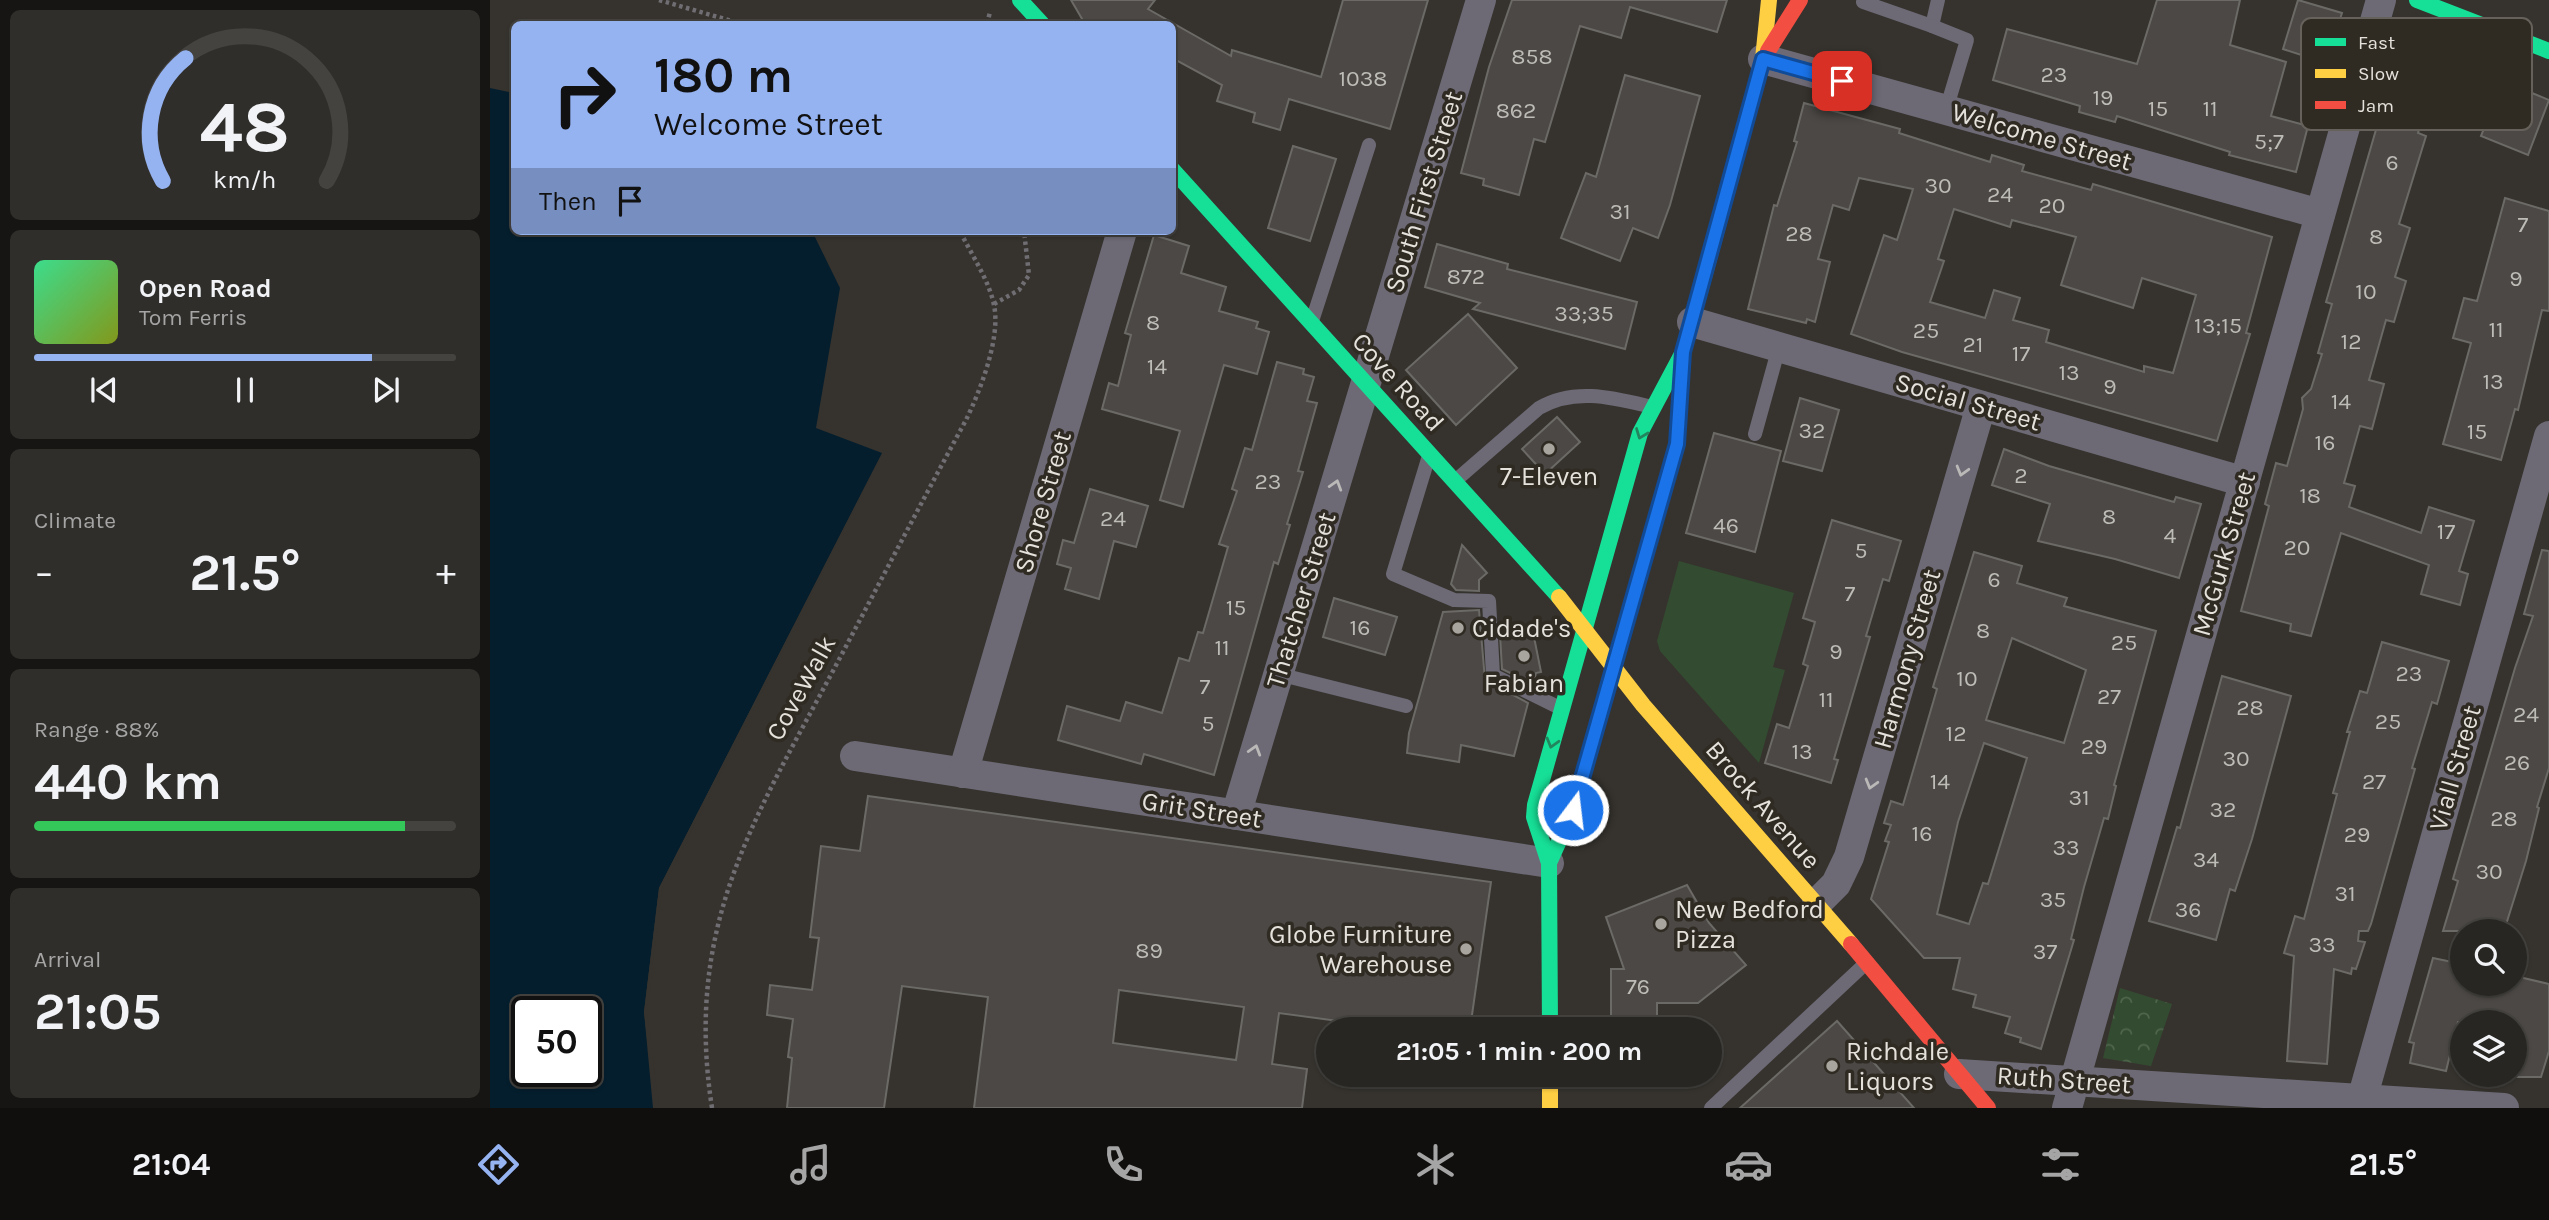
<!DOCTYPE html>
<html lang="en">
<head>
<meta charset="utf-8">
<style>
  :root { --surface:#282622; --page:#302e2a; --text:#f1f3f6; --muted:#a5a5a5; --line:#444340; --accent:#95b2f1 }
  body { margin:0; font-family:Karla,sans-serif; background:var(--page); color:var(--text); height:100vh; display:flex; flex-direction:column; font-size:26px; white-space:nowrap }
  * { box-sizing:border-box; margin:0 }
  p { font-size:23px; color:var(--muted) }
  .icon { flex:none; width:38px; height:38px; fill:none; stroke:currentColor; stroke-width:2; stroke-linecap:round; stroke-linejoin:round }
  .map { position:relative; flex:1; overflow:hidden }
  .panel { display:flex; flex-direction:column; gap:10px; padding:10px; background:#161513; width:490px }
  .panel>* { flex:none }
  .banner { position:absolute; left:21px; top:21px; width:665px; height:214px; border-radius:10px; box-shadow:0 2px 5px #0004,0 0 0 2px var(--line); background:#95b2f1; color:#111; overflow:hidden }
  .controls { position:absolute; left:1960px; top:919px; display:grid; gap:14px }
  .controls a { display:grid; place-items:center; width:77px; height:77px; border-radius:50%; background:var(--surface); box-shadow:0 2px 5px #0004,0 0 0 2px var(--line); font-size:35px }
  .speed { position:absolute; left:21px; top:996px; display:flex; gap:14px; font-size:35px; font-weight:700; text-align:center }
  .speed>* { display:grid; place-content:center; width:91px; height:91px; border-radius:50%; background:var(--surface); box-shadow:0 2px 5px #0004,0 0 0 2px var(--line); line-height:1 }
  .speed .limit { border:4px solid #111; border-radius:10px; background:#fff; color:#111 }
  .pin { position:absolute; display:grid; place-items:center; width:60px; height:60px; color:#fff; margin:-30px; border-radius:14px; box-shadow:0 4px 10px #0006 }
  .me { position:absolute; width:77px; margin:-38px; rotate:15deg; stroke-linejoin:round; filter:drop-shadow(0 0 5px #0008) }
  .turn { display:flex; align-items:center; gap:24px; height:147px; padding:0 28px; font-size:32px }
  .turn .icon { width:91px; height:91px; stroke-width:2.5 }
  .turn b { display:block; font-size:49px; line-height:60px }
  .then { display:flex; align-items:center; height:66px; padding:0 28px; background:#0003; gap:14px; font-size:26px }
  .big { font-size:52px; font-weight:700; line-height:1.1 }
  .panel .card { flex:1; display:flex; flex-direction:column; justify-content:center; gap:10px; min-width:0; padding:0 24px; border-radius:10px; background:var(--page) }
  .panel .dial { align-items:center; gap:0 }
  .dial svg { height:182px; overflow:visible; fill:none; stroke:var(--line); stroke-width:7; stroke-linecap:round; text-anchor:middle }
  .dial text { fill:var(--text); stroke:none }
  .song { display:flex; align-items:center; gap:21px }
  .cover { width:84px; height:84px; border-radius:10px; background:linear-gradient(135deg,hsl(150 70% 55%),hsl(70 70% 35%)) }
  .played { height:7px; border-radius:4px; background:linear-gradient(90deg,var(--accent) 80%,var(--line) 80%) }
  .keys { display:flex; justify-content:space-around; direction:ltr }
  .heat { display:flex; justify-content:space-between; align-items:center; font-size:38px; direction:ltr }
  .charge { height:10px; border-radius:5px; background:linear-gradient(90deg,#34c759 88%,var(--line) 0) }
  .trip { position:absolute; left:826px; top:1017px; width:406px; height:70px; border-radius:35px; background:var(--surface); box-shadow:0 2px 5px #0004,0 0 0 2px var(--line); font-weight:700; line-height:70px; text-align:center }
  .tabs { display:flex; height:112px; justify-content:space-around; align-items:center; background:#100f0e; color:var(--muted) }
  .tabs .icon { width:49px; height:49px }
  .tabs .selected { color:var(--accent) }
  .tabs b { font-size:32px; color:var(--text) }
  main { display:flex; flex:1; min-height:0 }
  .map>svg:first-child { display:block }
</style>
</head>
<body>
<main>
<section class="panel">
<div class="card dial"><svg viewBox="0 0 100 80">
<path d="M14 69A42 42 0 1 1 86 69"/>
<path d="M14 69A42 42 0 0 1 24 15" stroke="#95b2f1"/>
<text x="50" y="56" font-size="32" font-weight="700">48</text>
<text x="50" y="72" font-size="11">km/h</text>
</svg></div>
<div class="card">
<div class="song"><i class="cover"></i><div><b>Open Road</b><p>Tom Ferris</p></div></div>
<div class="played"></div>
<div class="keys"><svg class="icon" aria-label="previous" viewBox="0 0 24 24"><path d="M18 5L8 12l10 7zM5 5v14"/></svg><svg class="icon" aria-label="pause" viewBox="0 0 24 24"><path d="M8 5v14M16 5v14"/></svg><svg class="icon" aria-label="next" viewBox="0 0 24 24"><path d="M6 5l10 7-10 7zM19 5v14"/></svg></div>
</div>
<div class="card"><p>Climate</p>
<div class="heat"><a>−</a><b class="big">21.5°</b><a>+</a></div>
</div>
<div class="card"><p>Range · 88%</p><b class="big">440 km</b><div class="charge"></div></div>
<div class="card"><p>Arrival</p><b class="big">21:05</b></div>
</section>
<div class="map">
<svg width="2059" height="1108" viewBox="0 0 2059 1108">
  <defs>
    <pattern id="park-crowns" width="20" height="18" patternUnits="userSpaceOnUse" patternTransform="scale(1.75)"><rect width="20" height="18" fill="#334b30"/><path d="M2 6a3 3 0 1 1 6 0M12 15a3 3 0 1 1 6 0" fill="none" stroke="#50654d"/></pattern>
  </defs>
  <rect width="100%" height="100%" fill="#36332e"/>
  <polygon fill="#334b30" points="1189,561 1304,593 1283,667 1295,670 1269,763 1170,651 1167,641"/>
  <polygon fill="url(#park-crowns)" points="1630,988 1682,1004 1661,1066 1613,1058"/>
  <path fill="#051e2d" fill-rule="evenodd" d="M0,88L24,93V231H322L350,288L326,428L392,453L169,888L154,1012L165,1108H0ZM37,1012H96V1071H37Z"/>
  <polygon fill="#36332e" points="394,450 172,889 157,1012 169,1108 163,1108 154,1012 169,888"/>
  <g fill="#4b4845" stroke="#6c6a66" stroke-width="2" fill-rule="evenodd">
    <polygon points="581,0 665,0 658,9 741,56 742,50 831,77 853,0 938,0 900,129 799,99 790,130 763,122 765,113 727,101 732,85 682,58 682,24 595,24"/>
    <polygon points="1022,0 1237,0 1227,32 1140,7 1131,38 1090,26 1055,142 1044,139 1029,195 993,185 994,179 971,173 999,67"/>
    <polygon points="1667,0 1750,0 1740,45 1796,62 1781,116 1818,126 1806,172 1739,155 1740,152 1627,116 1625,122 1589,112 1590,106 1503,80 1517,29 1647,64"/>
    <polygon points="1808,0 1852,13 1836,63 1793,49"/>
    <polygon points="1912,40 1953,53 1928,133 1936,136 1909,224 1920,228 1905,277 1916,281 1904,322 1896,320 1879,380 1894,384 1882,429 1870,426 1854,483 1865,486 1859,507 1931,533 1939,507 1984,521 1969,571 1978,574 1970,605 1931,594 1939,565 1851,533 1821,636 1800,631 1801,624 1751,611 1779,506 1775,504 1786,463 1797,466 1813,409 1812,398 1821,389 1832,354 1828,353 1842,304 1836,302"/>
    <polygon points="1135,75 1210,96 1180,205 1168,238 1143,228 1130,261 1071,238 1096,173 1106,177"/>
    <polygon points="2013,81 2059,100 2038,155 1991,136"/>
    <path d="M1314,103L1410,129L1409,133L1500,162L1502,155L1534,165L1532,171L1601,190L1603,184L1782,237L1756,333L1760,334L1727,441L1412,352L1361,334L1394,235L1407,240L1423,189L1369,178L1359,210L1343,205L1328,259L1340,262L1325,322L1317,319L1316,323L1258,309L1284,205L1287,206L1307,142L1304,141ZM1464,209L1520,227L1522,220L1586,237L1571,285L1643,308L1652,278L1706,295L1683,373L1654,366V372L1556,342L1559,330L1523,320L1530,298L1504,290L1495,318L1440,302L1454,261L1448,259Z"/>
    <polygon points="803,146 846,159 820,241 778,228"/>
    <polygon points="2015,198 2059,211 2059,311 2052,310 2028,410 2025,409 2011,460 1953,444 1981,343 1963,338 1974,298 1987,301"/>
    <polygon points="664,235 699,246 691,273 736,287 729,311 768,322 766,328 779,332 767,374 734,365 693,507 670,500 690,431 612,409 619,383 628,386 641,335 635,333"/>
    <polygon points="947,244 1018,264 1017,269 1147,302 1135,349 983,309 990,303 935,287"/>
    <polygon points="978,314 1027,368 966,425 916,370"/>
    <polygon points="787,362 814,369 813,374 824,377 817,401 827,403 808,471 813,472 797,524 800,525 788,564 784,562 724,775 654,754 651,764 568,740 577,706 630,721 636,702 672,713 689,658 699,661 708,632 713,633 738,547 729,544 747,491 742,489 755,448 762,450"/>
    <polygon points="1310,398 1349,410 1332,471 1293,461"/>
    <polygon points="1067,417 1090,442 1055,474 1032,449"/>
    <polygon points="1224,433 1291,451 1265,552 1196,533"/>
    <polygon points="1514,449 1559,466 1684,502 1686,497 1711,504 1689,578 1625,559 1548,541 1560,504 1502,485"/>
    <polygon points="600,489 658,506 646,547 624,541 609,599 575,589 581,568 567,564 573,540 584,543"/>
    <polygon points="1342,520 1411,541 1399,581 1393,579 1376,636 1380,637 1344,759 1348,760 1341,783 1275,763 1287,724 1299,728 1318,666 1313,664 1325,622 1313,618"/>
    <polygon points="972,545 997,573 989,580 989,591 966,590 961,584"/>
    <polygon points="2052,550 2059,551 2059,768 2047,807 2049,808 2036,861 2014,931 1953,931 1968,881 1963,879 2025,668 2043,616 2034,614"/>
    <path d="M1484,552L1532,566L1527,583L1577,598L1574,606L1666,631L1624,785L1626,786L1618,819L1614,818L1594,887L1581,939L1584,940L1551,1049L1530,1042L1531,1038L1515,1033L1520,1017L1483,1007L1486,995L1463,989L1470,958H1434L1381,899L1399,842L1395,841L1401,825L1394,823L1401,801L1413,805L1447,689L1443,687ZM1522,638L1596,670L1574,743L1496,720ZM1494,743L1537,758L1498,884L1493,883L1479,924L1447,914L1468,822Z"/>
    <polygon points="844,598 907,617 895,655 833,637"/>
    <polygon points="989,610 995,680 1038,703 1024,756 971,745 969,762 917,753 919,733 953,612"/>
    <polygon points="1042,627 1051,672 1046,673 1043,684 1012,669 1010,634"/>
    <polygon points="1892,642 1959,661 1947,704 1942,702 1922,768 1925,769 1881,924 1878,931 1869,931 1868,941 1875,942 1866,969 1862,968 1861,974 1844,969 1837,1064 1797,1061 1804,956 1794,953 1805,916 1814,919 1847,794 1843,793 1860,732 1857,732 1870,691 1877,693"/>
    <polygon points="1732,676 1801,696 1762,839 1745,891 1740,889 1726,940 1659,921 1687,827 1690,828"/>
    <path d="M378,796L1001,882L980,1029H878V1025L789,1013L782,1064L817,1069L812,1108H484L498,997L412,986L394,1108H297L302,1058L298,1057L303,1019L277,1015L280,985L322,990L329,938L320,937L331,846L370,851ZM629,990L754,1007L746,1060L623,1043Z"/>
    <polygon points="1197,885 1219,923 1256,965 1208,1003 1167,1003 1167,1029 1121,1029 1121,969 1134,969 1116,917"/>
    <polygon points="1943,958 1972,964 1972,984 2025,984 2025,976 2059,984 2059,1051 2051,1077 2025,1077 2025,1022 1968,1022 1956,1071 1920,1063 1924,1043 1919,1042"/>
    <polygon points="1347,1021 1424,1108 1250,1108"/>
  </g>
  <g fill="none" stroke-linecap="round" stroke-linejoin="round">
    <g stroke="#706e73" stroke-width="4.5" stroke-dasharray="3.5 3.5" stroke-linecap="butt">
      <polyline points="169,0 252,24"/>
      <polyline points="497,24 500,12"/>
      <polyline points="504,304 529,290 539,275 534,231"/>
      <path d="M222,1108C194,927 263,821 344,669C388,586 431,503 476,420C490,391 511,338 504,305C499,280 481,254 470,231"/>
    </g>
    <g stroke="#6d6a76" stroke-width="14">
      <polyline points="1373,2 1442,26 1448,0"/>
      <polyline points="1442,26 1477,40 1456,110"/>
      <polyline points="823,318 879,145"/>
      <polyline points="1265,434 1289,347"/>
      <polyline points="938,459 903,574 964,600 999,601 1003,675 1072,709"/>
      <path d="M965,481L1049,408C1085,387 1124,398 1162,407"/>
      <polyline points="788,674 916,706"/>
      <polyline points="1221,1108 1376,963"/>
    </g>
    <g stroke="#6d6a76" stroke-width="30">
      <polyline points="1273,59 1830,214"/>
      <polyline points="1202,322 1755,482"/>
      <polyline points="365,756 1059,863"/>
      <polyline points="473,773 632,231"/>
      <polyline points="746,815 991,0"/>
      <polyline points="1327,903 1346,884 1359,857 1491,406"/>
      <polyline points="1469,1074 2014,1108"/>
      <polyline points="1872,1099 2059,436"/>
      <polyline points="1577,1108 1891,0"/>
    </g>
    <g stroke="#16e098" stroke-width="16">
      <polyline points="530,0 552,24"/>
      <polyline points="1927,0 2059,51"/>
      <polyline points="682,169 1069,597"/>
      <polyline points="1059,863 1083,810 1187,444 1192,367"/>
      <polyline points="1060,1029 1059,863 1044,817 1045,805 1150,433 1193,352 1215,273"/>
    </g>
    <g stroke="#ffcf43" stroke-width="16">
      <polyline points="1215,273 1273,59 1279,0"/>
      <polyline points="1069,597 1153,705 1361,944"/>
      <polyline points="1060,1074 1060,1108"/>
    </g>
    <g stroke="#f24e42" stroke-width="16">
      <polyline points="1278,51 1310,0"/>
      <polyline points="1361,944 1498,1108"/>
    </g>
  </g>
  <defs><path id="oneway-chevron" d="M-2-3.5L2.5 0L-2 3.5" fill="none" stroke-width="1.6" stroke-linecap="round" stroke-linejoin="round" transform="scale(1.75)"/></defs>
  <g stroke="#22855d">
    <use href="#oneway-chevron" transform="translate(1151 434) rotate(111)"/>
    <use href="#oneway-chevron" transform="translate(1062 743) rotate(106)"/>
  </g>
  <g stroke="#bbb8b8">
    <use href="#oneway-chevron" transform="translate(1472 471) rotate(106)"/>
    <use href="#oneway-chevron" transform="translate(846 485) rotate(-73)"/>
    <use href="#oneway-chevron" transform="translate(765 750) rotate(-73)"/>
    <use href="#oneway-chevron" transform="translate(1381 784) rotate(106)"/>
  </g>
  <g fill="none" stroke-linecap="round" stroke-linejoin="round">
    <defs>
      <polyline id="route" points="1083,810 1187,444 1193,352 1273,59 1352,81"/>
    </defs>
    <use href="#route" stroke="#114b97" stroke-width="18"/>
    <use href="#route" stroke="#1a73e8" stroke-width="12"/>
  </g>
  <g fill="#a8a59f" stroke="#2f2a22" stroke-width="2.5">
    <circle cx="1059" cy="449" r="7"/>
    <circle cx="968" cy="628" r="7"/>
    <circle cx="1034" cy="656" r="7"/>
    <circle cx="1171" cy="924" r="7"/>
    <circle cx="976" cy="949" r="7"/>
    <circle cx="1342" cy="1066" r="7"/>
  </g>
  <g text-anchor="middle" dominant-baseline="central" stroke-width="7" stroke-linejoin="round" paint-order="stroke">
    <g font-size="23" fill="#bebcb6">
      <text x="1042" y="56">858</text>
      <text x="1564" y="74">23</text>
      <text x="873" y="78">1038</text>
      <text x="1613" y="97">19</text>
      <text x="1668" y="108">15</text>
      <text x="1720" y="108">11</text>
      <text x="1026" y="110">862</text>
      <text x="1779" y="141">5;7</text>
      <text x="1902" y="162">6</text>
      <text x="1448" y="185">30</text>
      <text x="1510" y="194">24</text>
      <text x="1562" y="205">20</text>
      <text x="1130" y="211">31</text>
      <text x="2033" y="224">7</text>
      <text x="1309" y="233">28</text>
      <text x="1886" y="236">8</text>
      <text x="976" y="276">872</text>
      <text x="2026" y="278">9</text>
      <text x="1876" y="291">10</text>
      <text x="1094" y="313">33;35</text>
      <text x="663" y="322">8</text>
      <text x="1728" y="325">13;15</text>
      <text x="2006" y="329">11</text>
      <text x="1436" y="330">25</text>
      <text x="1861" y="341">12</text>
      <text x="1483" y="344">21</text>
      <text x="1531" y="353">17</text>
      <text x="667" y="366">14</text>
      <text x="1579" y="372">13</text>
      <text x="2003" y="381">13</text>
      <text x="1620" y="386">9</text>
      <text x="1851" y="401">14</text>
      <text x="1322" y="430">32</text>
      <text x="1987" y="431">15</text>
      <text x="1835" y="442">16</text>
      <text x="1531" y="475">2</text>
      <text x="778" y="481">23</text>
      <text x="1820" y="495">18</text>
      <text x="1619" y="516">8</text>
      <text x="623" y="518">24</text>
      <text x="1236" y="525">46</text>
      <text x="1956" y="531">17</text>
      <text x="1680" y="535">4</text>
      <text x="1807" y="547">20</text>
      <text x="1371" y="550">5</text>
      <text x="1504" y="579">6</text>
      <text x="1360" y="593">7</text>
      <text x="746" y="607">15</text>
      <text x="870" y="627">16</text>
      <text x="1493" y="630">8</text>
      <text x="1634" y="642">25</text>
      <text x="732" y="647">11</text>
      <text x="1346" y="651">9</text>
      <text x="1919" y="673">23</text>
      <text x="1477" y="678">10</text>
      <text x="715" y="686">7</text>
      <text x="1619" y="696">27</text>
      <text x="1336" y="699">11</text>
      <text x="1760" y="707">28</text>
      <text x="2036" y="714">24</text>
      <text x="1898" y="721">25</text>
      <text x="718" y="723">5</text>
      <text x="1466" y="733">12</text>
      <text x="1604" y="746">29</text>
      <text x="1312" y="751">13</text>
      <text x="1746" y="758">30</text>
      <text x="2027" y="762">26</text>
      <text x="1450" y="781">14</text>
      <text x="1884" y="781">27</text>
      <text x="1589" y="797">31</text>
      <text x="1733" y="809">32</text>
      <text x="2014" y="818">28</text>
      <text x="1432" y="833">16</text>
      <text x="1867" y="834">29</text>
      <text x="1576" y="847">33</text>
      <text x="1716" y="859">34</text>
      <text x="1999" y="871">30</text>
      <text x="1855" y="893">31</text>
      <text x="1563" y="899">35</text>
      <text x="1698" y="909">36</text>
      <text x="1832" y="944">33</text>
      <text x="659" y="950">89</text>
      <text x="1555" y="951">37</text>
      <text x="1148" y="986">76</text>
    </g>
    <g font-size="26" fill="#e5e2dc" stroke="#2f2a22">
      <text transform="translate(1552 137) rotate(16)">Welcome Street</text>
      <text transform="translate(934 192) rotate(-73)">South First Street</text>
      <text transform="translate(908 382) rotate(48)">Cove Road</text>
      <text transform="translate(1478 402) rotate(16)">Social Street</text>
      <text transform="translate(553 502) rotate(-74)">Shore Street</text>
      <text transform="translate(1734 554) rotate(-74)">McGurk Street</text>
      <text transform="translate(811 600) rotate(-73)">Thatcher Street</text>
      <text transform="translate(1417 659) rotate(-74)">Harmony Street</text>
      <text transform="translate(311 688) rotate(-61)">CoveWalk</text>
      <text transform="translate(1965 768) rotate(-74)">Viall Street</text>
      <text transform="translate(1273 805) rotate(49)">Brock Avenue</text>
      <text transform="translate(712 810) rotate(9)">Grit Street</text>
      <text transform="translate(1574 1080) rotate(4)">Ruth Street</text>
    </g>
    <g font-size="26" fill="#e5e2dc" stroke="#2f2a22" text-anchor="start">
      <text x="1059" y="476" text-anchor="middle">7-Eleven</text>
      <text x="982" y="628">Cidade's</text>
      <text x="1034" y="683" text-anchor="middle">Fabian</text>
      <text x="1185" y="909">New Bedford<tspan x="1185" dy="30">Pizza</tspan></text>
      <text x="962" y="934" text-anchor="end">Globe Furniture<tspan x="962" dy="30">Warehouse</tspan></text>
      <text x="1356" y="1051">Richdale<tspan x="1356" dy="30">Liquors</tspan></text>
    </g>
  </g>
  <rect x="1811" y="18" width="231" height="112" rx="10" fill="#2f2a22" stroke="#66615a" stroke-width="2"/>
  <rect x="1825" y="38" width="31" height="8" fill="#16e098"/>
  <rect x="1825" y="69" width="31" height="9" fill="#ffcf43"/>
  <rect x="1825" y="101" width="31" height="8" fill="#f24e42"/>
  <g font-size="19" fill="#e5e2dc">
    <text x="1868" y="49">Fast</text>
    <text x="1868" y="80">Slow</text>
    <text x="1868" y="112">Jam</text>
  </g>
</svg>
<div class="controls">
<a><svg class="icon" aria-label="search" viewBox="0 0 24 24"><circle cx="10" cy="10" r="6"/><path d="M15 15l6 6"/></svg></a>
<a><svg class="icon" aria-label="layers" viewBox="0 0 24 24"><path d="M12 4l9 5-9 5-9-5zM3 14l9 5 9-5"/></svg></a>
</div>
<div class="speed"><div class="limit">50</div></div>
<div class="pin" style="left:1352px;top:81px;background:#d93025"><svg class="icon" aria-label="arrive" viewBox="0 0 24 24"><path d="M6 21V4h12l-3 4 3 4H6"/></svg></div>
<svg class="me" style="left:1083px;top:810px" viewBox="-20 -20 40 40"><circle r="17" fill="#1a73e8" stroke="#fff" stroke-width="3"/><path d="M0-11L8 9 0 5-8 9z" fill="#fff"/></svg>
<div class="trip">21:05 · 1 min · 200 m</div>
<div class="banner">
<div class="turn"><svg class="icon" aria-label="right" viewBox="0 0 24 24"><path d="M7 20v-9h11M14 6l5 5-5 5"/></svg><div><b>180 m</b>Welcome Street</div></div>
<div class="then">Then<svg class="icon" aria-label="arrive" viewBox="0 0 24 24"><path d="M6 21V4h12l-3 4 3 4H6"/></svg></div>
</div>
</div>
</main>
<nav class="tabs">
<b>21:04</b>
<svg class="icon selected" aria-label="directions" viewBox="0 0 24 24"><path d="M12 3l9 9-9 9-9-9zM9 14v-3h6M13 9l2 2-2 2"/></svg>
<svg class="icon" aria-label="music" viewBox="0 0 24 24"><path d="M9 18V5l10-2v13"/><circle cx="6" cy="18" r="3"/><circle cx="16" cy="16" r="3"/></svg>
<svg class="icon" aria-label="phone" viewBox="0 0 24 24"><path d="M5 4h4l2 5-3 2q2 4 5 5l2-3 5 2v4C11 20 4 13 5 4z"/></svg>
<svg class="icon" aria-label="climate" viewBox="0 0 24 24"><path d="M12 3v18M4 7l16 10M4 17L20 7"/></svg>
<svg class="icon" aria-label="car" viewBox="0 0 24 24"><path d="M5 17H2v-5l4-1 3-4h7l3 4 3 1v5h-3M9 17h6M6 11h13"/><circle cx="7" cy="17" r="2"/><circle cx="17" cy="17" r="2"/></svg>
<svg class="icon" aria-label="filters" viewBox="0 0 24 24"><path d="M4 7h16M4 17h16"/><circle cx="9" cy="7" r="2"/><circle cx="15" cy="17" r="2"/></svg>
<b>21.5°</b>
</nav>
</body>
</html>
